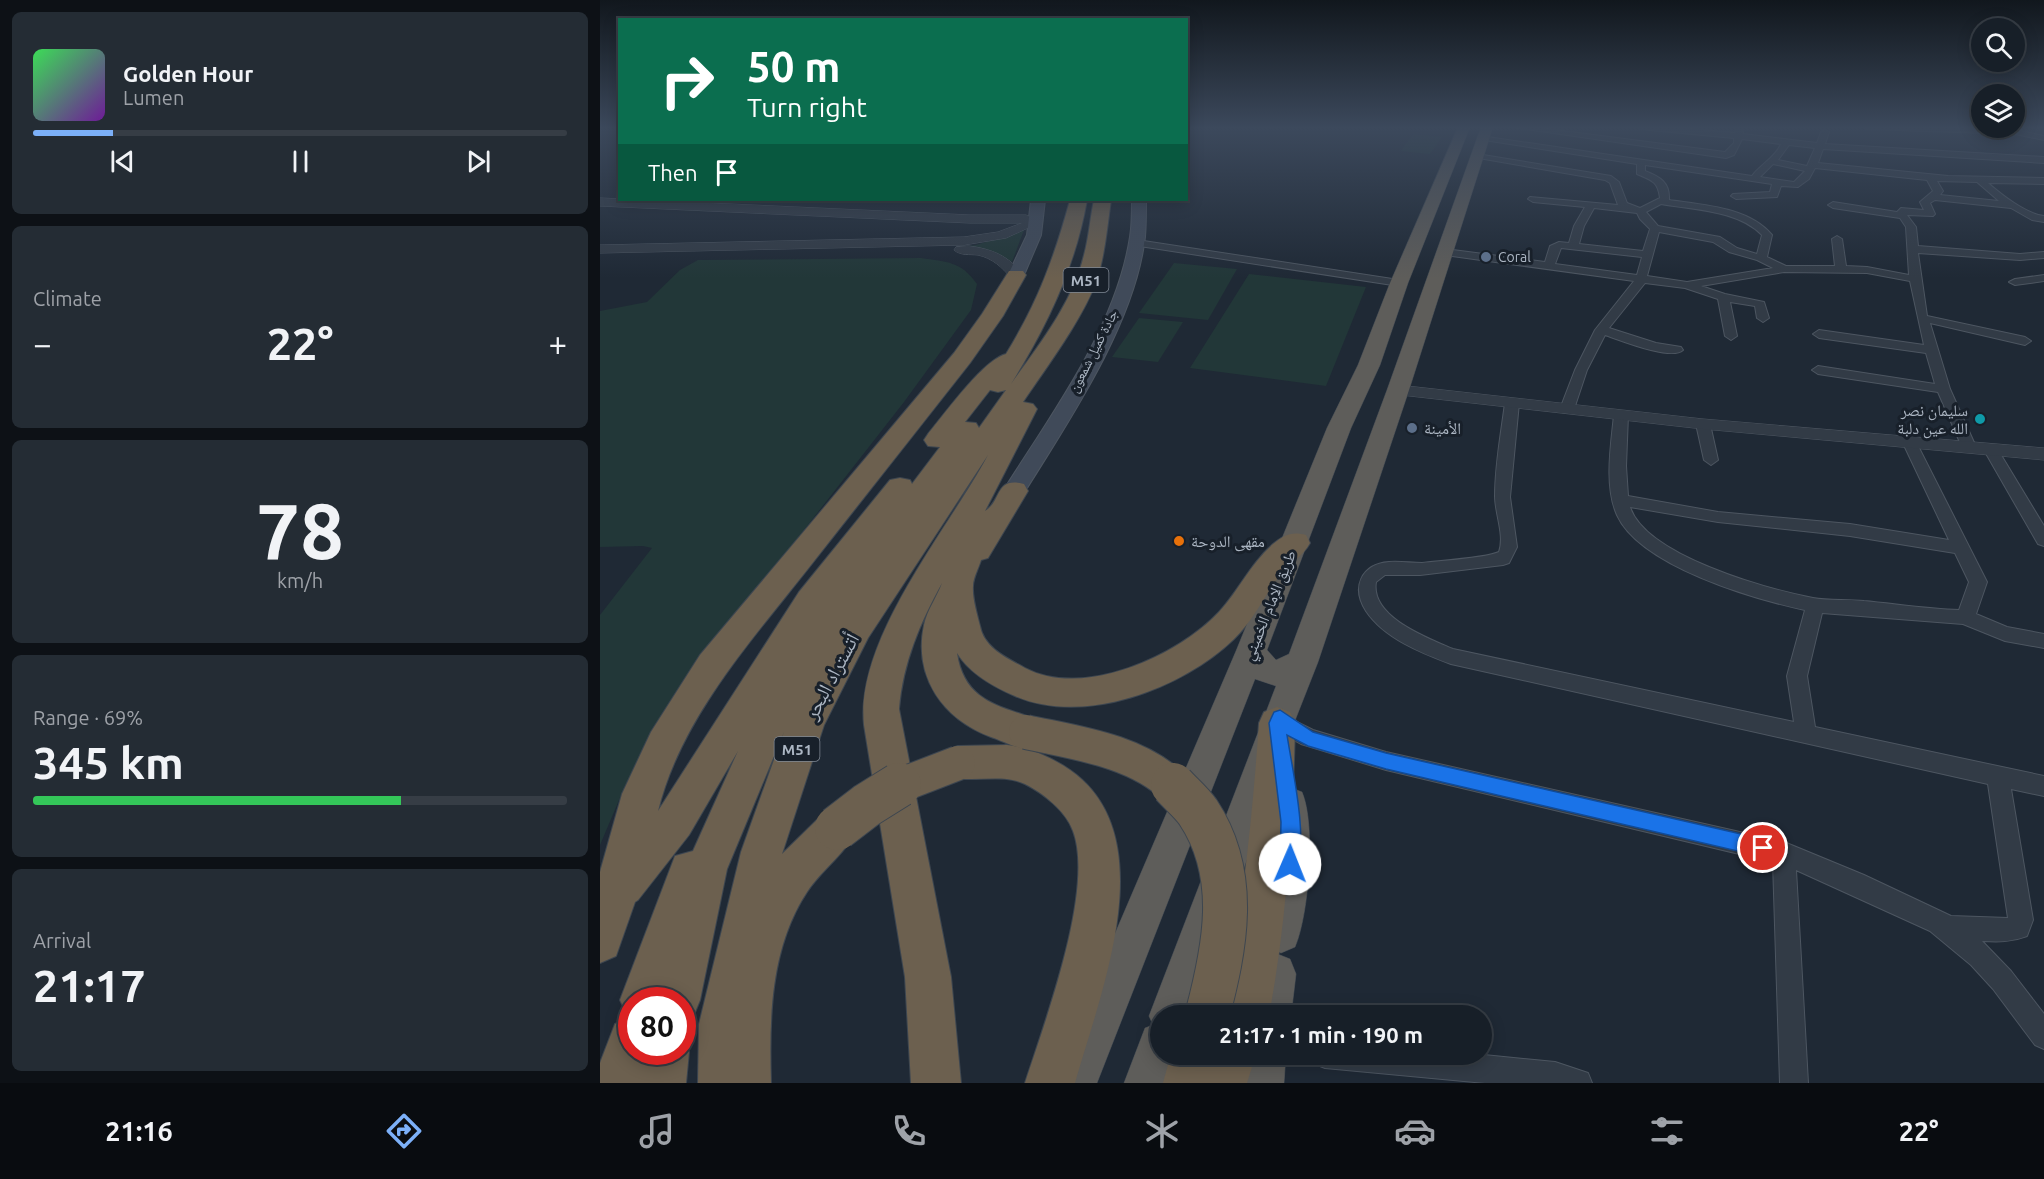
<!DOCTYPE html>
<html lang="en">
<head>
<meta charset="utf-8">
<style>
  :root { --surface:#171f28; --page:#242c34; --text:#f1f3f6; --muted:#9ea2a8; --line:#363d45; --accent:#7cb0f8 }
  body { margin:0; font-family:Ubuntu,"Noto Naskh Arabic",sans-serif; background:var(--page); color:var(--text); height:100vh; display:flex; flex-direction:column; font-size:22px; white-space:nowrap }
  * { box-sizing:border-box; margin:0 }
  p { font-size:20px; color:var(--muted) }
  .icon { flex:none; width:33px; height:33px; fill:none; stroke:currentColor; stroke-width:2; stroke-linecap:round; stroke-linejoin:round }
  .map { position:relative; flex:1; overflow:hidden }
  .drawer { display:flex; flex-direction:column; gap:12px; padding:12px; background:#0d1116; width:600px }
  .drawer>* { flex:none }
  .top-card { position:absolute; left:18px; top:18px; width:570px; height:183px; border-radius:0px; box-shadow:0 3px 15px #0003,0 0 0 2px var(--line); background:#0b6e4f; color:#fff; overflow:hidden }
  .tools { position:absolute; left:1371px; top:18px; display:grid; gap:12px }
  .tools a { display:grid; place-items:center; width:54px; height:54px; border-radius:50%; background:var(--surface); box-shadow:0 3px 15px #0003,0 0 0 2px var(--line); font-size:30px }
  .speed { position:absolute; left:18px; top:987px; display:flex; gap:12px; font-size:30px; font-weight:700; text-align:center }
  .speed>* { display:grid; place-content:center; width:78px; height:78px; border-radius:50%; background:var(--surface); box-shadow:0 3px 15px #0003,0 0 0 2px var(--line); line-height:1 }
  .speed .limit { border:9px solid #d22; background:#fff; color:#111 }
  .pin { position:absolute; display:grid; place-items:center; width:51px; height:51px; color:#fff; margin:-26px; border:3px solid #fff; border-radius:50%; box-shadow:0 2px 6px #0007 }
  .me { position:absolute; width:66px; margin:-33px; rotate:1deg; stroke-linejoin:round; filter:drop-shadow(0 0 4px #0008) }
  .turn { display:flex; align-items:center; gap:21px; height:126px; padding:0 30px; font-size:27px }
  .turn .icon { width:78px; height:78px; stroke-width:2.5 }
  .turn b { display:block; font-size:42px; line-height:51px }
  .then { display:flex; align-items:center; height:57px; padding:0 30px; background:#0003; gap:12px; font-size:22px }
  .big { font-size:45px; font-weight:600; line-height:1.1 }
  .drawer .tile { flex:1; display:flex; flex-direction:column; justify-content:center; gap:9px; min-width:0; padding:0 21px; border-radius:9px; background:var(--page) }
  .drawer .dial { align-items:center; gap:0 }
  .dial b { font-size:78px; line-height:1 }
  .song { display:flex; align-items:center; gap:18px }
  .cover { width:72px; height:72px; border-radius:9px; background:linear-gradient(135deg,hsl(130 70% 55%),hsl(280 70% 35%)) }
  .played { height:6px; border-radius:3px; background:linear-gradient(90deg,var(--accent) 15%,var(--line) 15%) }
  .keys { display:flex; justify-content:space-around; direction:ltr }
  .heat { display:flex; justify-content:space-between; align-items:center; font-size:33px; direction:ltr }
  .charge { height:9px; border-radius:4px; background:linear-gradient(90deg,#34c759 69%,var(--line) 0) }
  .trip { position:absolute; left:550px; top:1005px; width:342px; height:60px; border-radius:30px; background:var(--surface); box-shadow:0 3px 15px #0003,0 0 0 2px var(--line); font-weight:600; line-height:60px; text-align:center }
  .dock { display:flex; height:96px; justify-content:space-around; align-items:center; background:#090c10; color:var(--muted) }
  .dock .icon { width:42px; height:42px }
  .dock .current { color:var(--accent) }
  .dock b { font-size:27px; color:var(--text) }
  main { display:flex; flex:1; min-height:0 }
  .map>svg:first-child { display:block }
</style>
</head>
<body>
<main>
<section class="drawer">
<div class="tile">
<div class="song"><i class="cover"></i><div><b>Golden Hour</b><p>Lumen</p></div></div>
<div class="played"></div>
<div class="keys"><svg class="icon" aria-label="previous" viewBox="0 0 24 24"><path d="M18 5L8 12l10 7zM5 5v14"/></svg><svg class="icon" aria-label="pause" viewBox="0 0 24 24"><path d="M8 5v14M16 5v14"/></svg><svg class="icon" aria-label="next" viewBox="0 0 24 24"><path d="M6 5l10 7-10 7zM19 5v14"/></svg></div>
</div>
<div class="tile"><p>Climate</p>
<div class="heat"><a>−</a><b class="big">22°</b><a>+</a></div>
</div>
<div class="tile dial"><b>78</b><p>km/h</p></div>
<div class="tile"><p>Range · 69%</p><b class="big">345 km</b><div class="charge"></div></div>
<div class="tile"><p>Arrival</p><b class="big">21:17</b></div>
</section>
<div class="map">
<svg width="1444" height="1083" viewBox="0 0 1444 1083">
  <rect width="100%" height="100%" fill="#1f2935"/>
  <g fill="#223738">
    <polygon points="813,134 842,137 830,154 801,151"/>
    <polygon points="424,230 412,262 396,253 360,247 376,245"/>
    <path d="M321,258C347,262 361,261 377,284L371,310L304,402L193,544L114,641L45,746L25,786L0,845V615L52,548L43,546L0,547V311L47,302L80,270L98,260Z"/>
    <polygon points="574,263 637,269 608,320 539,313"/>
    <polygon points="649,274 766,287 726,386 590,368"/>
    <polygon points="539,318 583,322 558,362 512,357"/>
  </g>
  <g fill="none" stroke-linecap="round" stroke-linejoin="round">
    <defs>
      <g id="minor">
        <path d="M912,127H932L1125,152L1134,143V138L1040,129L1036,127H1068L1135,133L1136,127H1142L1143,134L1217,143L1221,132L1225,130L1229,132L1225,144L1444,157V163L1223,149L1218,163L1348,176L1444,178V184L1388,183C1402,195 1426,214 1444,216V222L1432,220L1411,208L1335,200L1330,203L1335,214L1333,216L1307,215L1316,227L1318,246L1420,254L1444,252V258L1420,260L1318,253L1327,316L1425,337L1431,341L1425,345L1330,323L1350,389L1376,447L1374,450H1364L1362,447L1338,392L1218,374L1212,370L1218,366L1335,384L1326,353L1219,338L1213,334L1219,330L1324,345L1310,281L1267,273L1184,272L1101,286L1125,294L1164,302L1169,318L1163,322L1157,318L1155,306L1130,302L1137,336L1131,340L1125,336L1118,299L1085,288L1045,283L1009,328L1056,343L1081,347L1083,350C1071,361 1020,340 1005,335L987,370L974,409L967,413L962,412L960,409L975,370L995,330L1034,281L845,255L840,252L845,249L945,262L950,246L959,242L969,243L974,226L985,207L933,202L928,199L930,197L1018,205L1010,183L1005,180L873,157L877,154L1011,176L1019,182L1027,203L1040,208L1060,198C1058,181 1051,180 1037,174V164L884,140L880,138L881,136L1152,176C1161,164 1175,158 1181,144L1142,139L1134,155L1126,158ZM1189,145L1215,148L1207,166L1178,160ZM1173,164L1205,171L1194,182L1160,177ZM1045,165L1172,184L1170,192L1133,194L1131,196L1136,199L1177,197L1181,186L1198,187L1209,179L1215,168L1327,180L1333,191L1320,202L1324,210L1301,208L1297,212L1233,202L1228,205L1233,208L1300,218L1306,227L1309,275L1267,267L1246,266L1242,239L1237,236L1232,239L1235,266H1186L1167,257L1172,235C1149,207 1103,205 1069,200C1070,182 1060,177 1045,171ZM1337,181L1377,182L1399,201L1340,195L1343,191ZM1061,204C1094,210 1138,210 1162,235L1157,254L1137,248L1120,237L1058,226L1046,212ZM994,208L1037,213L1040,219L1050,229L1043,251L979,244L984,226ZM1059,232L1113,242L1129,252L1157,260L1173,268L1087,282L1047,276ZM961,248L1042,257L1037,275L955,264Z"/>
        <polygon points="1265,127 1399,129 1407,128 1444,136 1444,140 1415,134 1269,129"/>
        <polygon points="537,240 799,280 805,283 799,286 533,245 532,243"/>
        <polygon points="1444,275 1444,281 1415,285 1409,282 1415,279"/>
        <path d="M912,399L919,403L910,497L917,547L909,563L903,565L820,575H785L776,582C770,617 828,638 853,649L1194,722L1187,676L1205,610C1154,599 1040,566 1017,515C1004,486 1011,445 1014,415L1021,411L1028,415L1026,466L1028,496L1118,512L1250,524L1349,540L1302,441L1304,438H1314L1387,582L1376,614L1407,627L1444,634V648L1405,641L1363,624L1222,613L1207,676L1215,727L1444,776V796L1411,789L1433,920L1427,936C1411,942 1399,942 1382,941L1411,971L1444,1014V1049L1435,1045L1393,989L1371,965L1330,931L1196,870L1208,1083H1180L1173,862L786,770L701,744L683,734L670,717L673,711L680,708L687,711L697,722L713,730L786,752L1184,842L1264,875L1351,916L1408,918L1388,784L851,664C821,653 784,638 766,611C751,588 761,564 789,562C800,561 811,563 822,563C838,561 887,558 899,552C905,535 895,514 895,496C895,465 901,434 905,403ZM1030,507L1118,522L1250,536L1355,553L1369,582L1359,610C1327,609 1296,604 1264,601C1247,599 1230,601 1213,598C1167,589 1046,556 1030,507Z"/>
        <polygon points="1103,420 1110,424 1118,460 1111,465 1104,460 1096,424"/>
        <polygon points="1391,445 1398,450 1444,526 1444,546 1438,544 1384,450"/>
        <polygon points="712,1054 874,1054 955,1062 988,1073 992,1083 885,1083 725,1068 715,1064"/>
      </g>
      <g id="tertiary">
        <polygon points="0,198 370,215 426,215 441,222 406,238 364,245 0,253 0,245 364,237 398,232 422,223 370,223 0,206"/>
        <path d="M369,246C392,249 409,256 423,275L421,278H411C402,267 392,258 378,255C370,254 361,256 354,250L356,247Z"/>
        <polygon points="798,385 1103,419 1444,448 1444,460 1103,429 792,394 789,390 792,386"/>
      </g>
      <g id="secondary">
        <polygon points="431,200 445,200 441,235 424,275 416,280 408,275 427,235"/>
        <path d="M532,200H546C546,212 546,225 545,237C535,324 468,422 422,496L414,498L406,496L403,491C451,415 516,328 530,237C532,225 532,212 532,200Z"/>
      </g>
      <g id="trunk">
        <polygon points="858,127 870,127 808,283 780,365 751,428 667,650 676,660 689,654 787,390 881,127 893,127 809,390 718,662 694,723 593,1016 561,1016 561,1054 579,1054 570,1083 524,1083 545,1028 553,1025 549,1016 676,686 655,679 497,1083 451,1083 636,651 727,428 758,365 790,283"/>
        <path d="M689,787L702,792C716,824 709,915 695,947L681,953L667,947L661,933L671,864V804L676,792Z"/>
        <polygon points="675,953 690,959 696,974 691,1016 648,1016 654,974 660,959"/>
        <polygon points="642,1054 686,1054 684,1083 638,1083"/>
      </g>
      <g id="motorway">
        <path d="M470,200H487C475,268 447,326 411,384C439,345 473,302 484,255C489,237 490,218 494,200H511C507,228 505,256 496,282C482,320 446,368 423,402L433,404L437,409L385,511C402,501 395,476 424,484L428,491L388,558L381,560C379,567 373,578 373,586C372,598 377,614 380,626C384,648 407,658 425,668C483,699 578,656 619,612C639,590 651,563 673,544C684,535 692,531 706,535L710,543C703,556 689,564 679,576C664,597 653,621 634,639C582,689 484,726 415,696C394,687 370,674 357,653C364,702 400,706 439,720L445,732L439,744C436,745 430,748 426,748C416,749 401,740 391,737C343,719 313,677 324,625C327,610 337,597 342,583C320,623 303,662 299,709L351,977L361,1083H311L305,977L264,725C255,639 348,530 388,455L268,638L224,725L182,854L223,814L237,808L251,814L257,828C247,853 222,869 207,892C170,948 169,1019 171,1083H98L99,1024L141,852L184,732L127,869L100,1000L93,1017L82,1021V1000H32V1052H82V1037L89,1052L86,1083H0V1063L15,1024L29,1018L20,1000L75,856L93,851L138,751L89,835L38,900L35,902L16,956L0,963V872L22,794L51,732L100,655L354,353L382,314L409,271H423L426,275L403,316L370,363C316,432 261,501 207,570C150,642 80,720 58,811L199,592L290,480L300,478L310,480L312,484L340,447L328,446L324,440L328,434C344,415 383,360 406,354C438,302 454,258 470,200ZM390,390L398,392L406,390L379,428L376,423L365,422Z"/>
        <path d="M677,707L690,712L695,723C693,821 687,919 669,1016H621C642,919 652,822 659,723L664,712Z"/>
        <path d="M407,745C430,748 451,757 470,770C565,836 500,994 475,1083H425C444,1024 495,889 473,831C466,811 443,793 425,784C400,772 370,785 344,775L339,763L344,751L358,746Z"/>
        <polygon points="571,1054 656,1054 647,1083 563,1083"/>
      </g>
    </defs>
    <use href="#minor" stroke="#4d5661" stroke-width="2"/>
    <use href="#tertiary" stroke="#4d5661" stroke-width="1"/>
    <use href="#secondary" stroke="#4d5661" stroke-width="2"/>
    <use href="#trunk" stroke="#3d4650" stroke-width="1"/>
    <use href="#motorway" stroke="#3d4650" stroke-width="2"/>
    <use href="#minor" fill="#323b46" fill-rule="evenodd"/>
    <use href="#tertiary" fill="#323b46" fill-rule="evenodd"/>
    <use href="#secondary" fill="#404a59" fill-rule="evenodd"/>
    <use href="#trunk" fill="#5e5d5a" fill-rule="evenodd"/>
    <use href="#motorway" fill="#6c604f" fill-rule="evenodd"/>
    <defs>
      <g id="motorway-bridge-far1">
        <path d="M426,732C476,743 535,750 574,787"/>
        <polyline points="296,787 358,763"/>
      </g>
      <g id="motorway-bridge">
        <path d="M573,785C581,794 591,802 598,812C640,875 625,948 607,1016"/>
        <polyline points="237,828 267,805 299,785"/>
      </g>
    </defs>
    <use href="#motorway-bridge-far1" stroke="#3d4650" stroke-width="36" stroke-linecap="butt"/>
    <use href="#motorway-bridge" stroke="#3d4650" stroke-width="46" stroke-linecap="butt"/>
    <use href="#motorway-bridge-far1" stroke="#6c604f" stroke-width="34"/>
    <use href="#motorway-bridge" stroke="#6c604f" stroke-width="44"/>
  </g>
  <linearGradient id="sky" x2="0" y2="1"><stop stop-color="#11171d"/><stop offset="0.46" stop-color="#3c495c"/><stop offset="1" stop-color="#3c495c" stop-opacity="0"/></linearGradient>
  <rect width="1444" height="278" fill="url(#sky)"/>
  <path fill="#1a73e8" stroke="#114b97" stroke-width="1.5" d="M680,710L713,732L786,753L1163,839L1169,841L1172,848L1169,854L1163,857L786,769L708,746L687,735C692,768 709,841 696,870L690,873L683,870L680,864L681,822L669,723L674,712Z"/>
  <g fill="#5c6f8a" stroke="#18202a" stroke-width="2">
    <circle cx="886" cy="257" r="6"/>
    <circle cx="812" cy="428" r="6"/>
  </g>
  <circle fill="#0f9aa8" stroke="#18202a" stroke-width="2" cx="1380" cy="419" r="6"/>
  <circle fill="#e8710a" stroke="#18202a" stroke-width="2" cx="579" cy="541" r="6"/>
  <g text-anchor="middle" dominant-baseline="central" stroke-width="6" stroke-linejoin="round" paint-order="stroke">
    <g font-size="14" fill="#acb6c3" stroke="#18202a" text-anchor="start">
      <text x="898" y="257">Coral</text>
    </g>
    <g font-size="14" fill="#acb6c3" stroke="#18202a">
      <text transform="translate(493 351) rotate(-63)">جادة كميل شمعون</text>
    </g>
    <g fill="#18202a" stroke="#808995" stroke-width="1.5">
      <rect x="463.5" y="268" width="45" height="24" rx="4.5"/>
      <rect x="174.5" y="737" width="45" height="24" rx="4.5"/>
    </g>
    <g font-size="15" font-weight="bold" fill="#acb6c3">
      <text x="486" y="280">M51</text>
      <text x="197" y="749">M51</text>
    </g>
    <g font-size="16" fill="#acb6c3" stroke="#18202a" text-anchor="start">
      <text x="1368" y="410" text-anchor="end">سليمان نصر<tspan x="1368" dy="18">الله عين دلبة</tspan></text>
      <text x="824" y="428">الأمينة</text>
      <text x="591" y="541">مقهى الدوحة</text>
    </g>
    <g font-size="16" fill="#acb6c3" stroke="#18202a">
      <text transform="translate(669 605) rotate(-68)">طريق الإمام الخميني</text>
    </g>
    <g font-size="20" fill="#acb6c3" stroke="#18202a">
      <text transform="translate(231 676) rotate(-62)">أتستراد البحر</text>
    </g>
  </g>
</svg>
<div class="tools">
<a><svg class="icon" aria-label="search" viewBox="0 0 24 24"><circle cx="10" cy="10" r="6"/><path d="M15 15l6 6"/></svg></a>
<a><svg class="icon" aria-label="layers" viewBox="0 0 24 24"><path d="M12 4l9 5-9 5-9-5zM3 14l9 5 9-5"/></svg></a>
</div>
<div class="speed"><div class="limit">80</div></div>
<div class="pin" style="left:1163px;top:848px;background:#d93025"><svg class="icon" aria-label="arrive" viewBox="0 0 24 24"><path d="M6 21V4h12l-3 4 3 4H6"/></svg></div>
<svg class="me" style="left:690px;top:864px" viewBox="-20 -20 40 40"><circle r="19" fill="#fff"/><path d="M0-13L10 11 0 6-10 11z" fill="#1a73e8"/></svg>
<div class="trip">21:17 · 1 min · 190 m</div>
<div class="top-card">
<div class="turn"><svg class="icon" aria-label="right" viewBox="0 0 24 24"><path d="M7 20v-9h11M14 6l5 5-5 5"/></svg><div><b>50 m</b>Turn right</div></div>
<div class="then">Then<svg class="icon" aria-label="arrive" viewBox="0 0 24 24"><path d="M6 21V4h12l-3 4 3 4H6"/></svg></div>
</div>
</div>
</main>
<nav class="dock">
<b>21:16</b>
<svg class="icon current" aria-label="directions" viewBox="0 0 24 24"><path d="M12 3l9 9-9 9-9-9zM9 14v-3h6M13 9l2 2-2 2"/></svg>
<svg class="icon" aria-label="music" viewBox="0 0 24 24"><path d="M9 18V5l10-2v13"/><circle cx="6" cy="18" r="3"/><circle cx="16" cy="16" r="3"/></svg>
<svg class="icon" aria-label="phone" viewBox="0 0 24 24"><path d="M5 4h4l2 5-3 2q2 4 5 5l2-3 5 2v4C11 20 4 13 5 4z"/></svg>
<svg class="icon" aria-label="climate" viewBox="0 0 24 24"><path d="M12 3v18M4 7l16 10M4 17L20 7"/></svg>
<svg class="icon" aria-label="car" viewBox="0 0 24 24"><path d="M5 17H2v-5l4-1 3-4h7l3 4 3 1v5h-3M9 17h6M6 11h13"/><circle cx="7" cy="17" r="2"/><circle cx="17" cy="17" r="2"/></svg>
<svg class="icon" aria-label="filters" viewBox="0 0 24 24"><path d="M4 7h16M4 17h16"/><circle cx="9" cy="7" r="2"/><circle cx="15" cy="17" r="2"/></svg>
<b>22°</b>
</nav>
</body>
</html>
